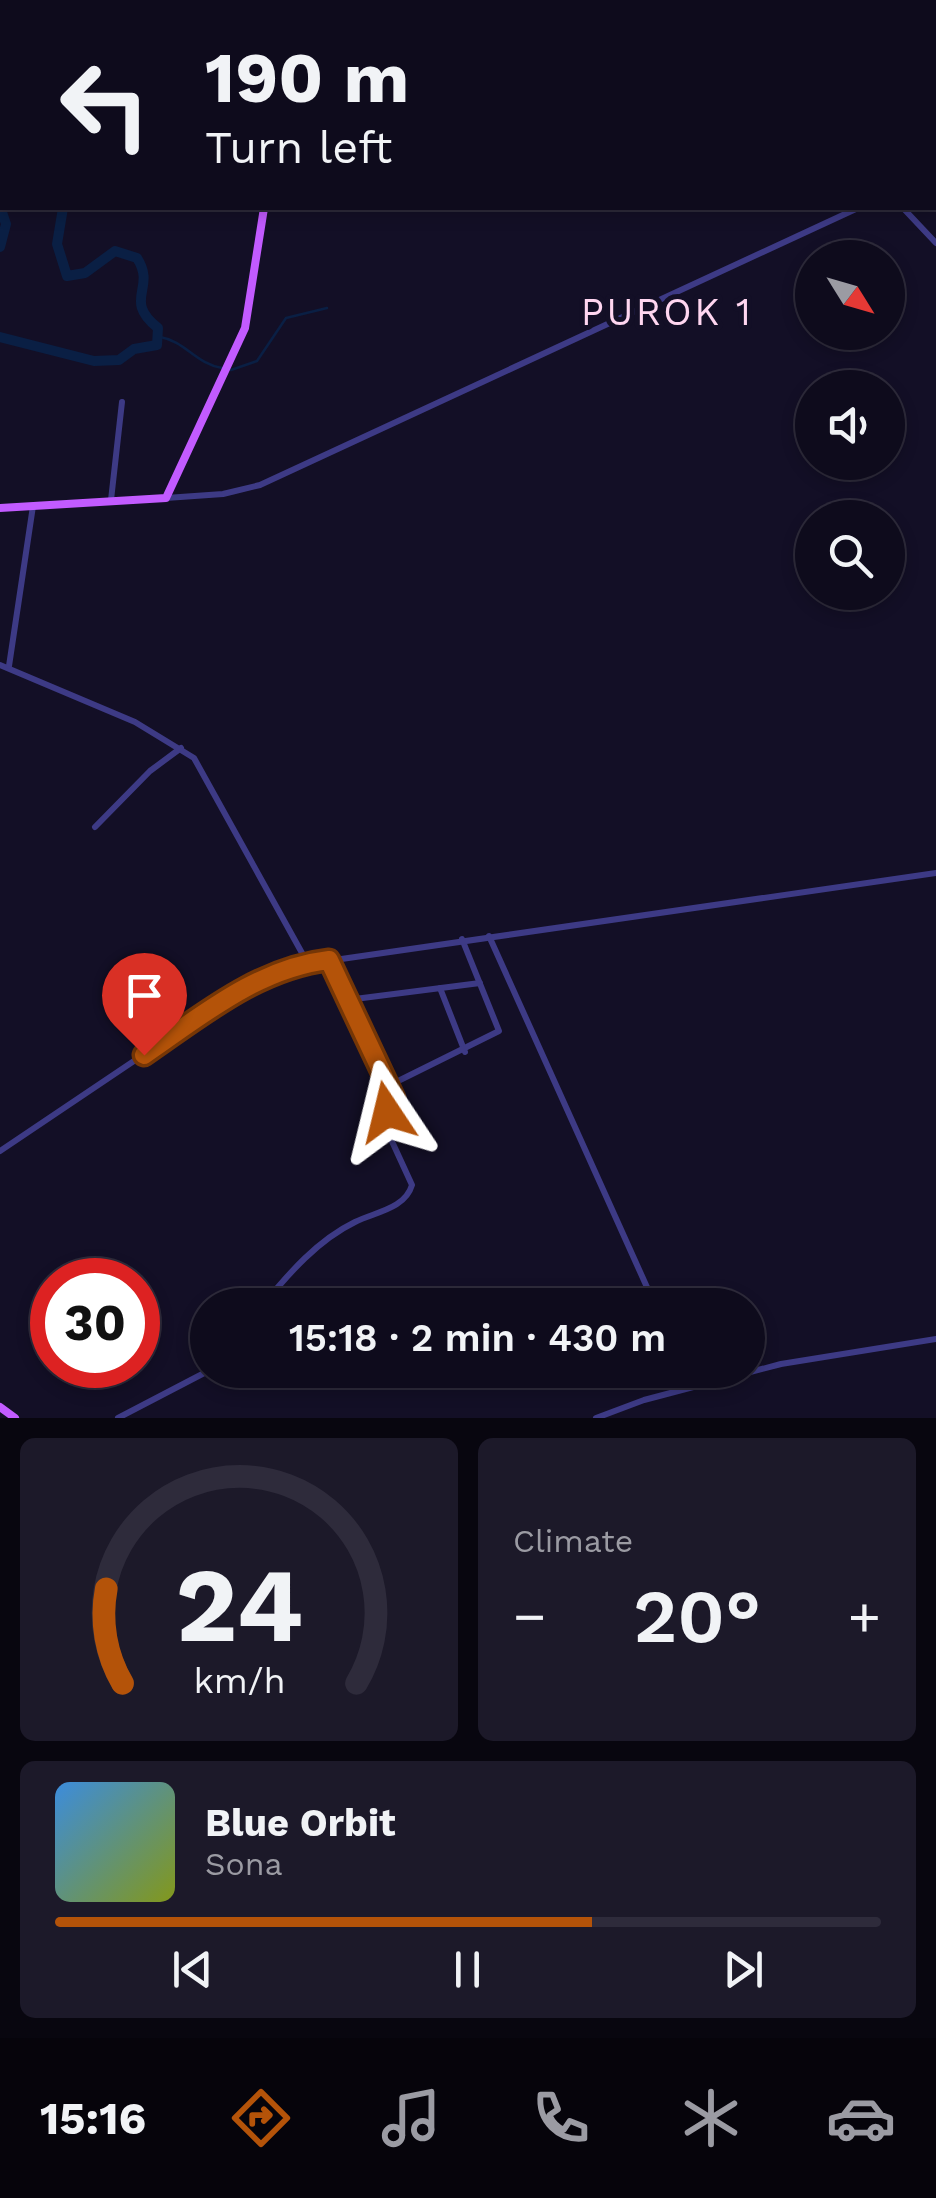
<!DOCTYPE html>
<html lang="en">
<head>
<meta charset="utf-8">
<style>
  :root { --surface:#0e0b1c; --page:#1c1929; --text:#f1f3f6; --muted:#9b9ba3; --line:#2e2b3b; --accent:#b45309 }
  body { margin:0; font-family:"Work Sans",sans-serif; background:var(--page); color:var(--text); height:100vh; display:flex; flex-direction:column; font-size:38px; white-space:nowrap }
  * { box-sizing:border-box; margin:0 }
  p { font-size:32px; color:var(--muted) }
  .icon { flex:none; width:55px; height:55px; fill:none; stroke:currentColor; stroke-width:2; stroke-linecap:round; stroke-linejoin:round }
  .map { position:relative; height:1418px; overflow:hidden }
  .details { display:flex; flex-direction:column; gap:20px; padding:20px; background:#08060f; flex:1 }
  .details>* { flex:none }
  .hud { position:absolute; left:0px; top:0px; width:938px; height:210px; box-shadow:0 5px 15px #0003,0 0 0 2px var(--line); background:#0e0b1c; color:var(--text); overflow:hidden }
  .needle { width:65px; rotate:127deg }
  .buttons { position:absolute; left:795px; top:240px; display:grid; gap:20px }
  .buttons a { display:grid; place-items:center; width:110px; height:110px; border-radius:50%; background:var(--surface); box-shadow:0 5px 15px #0003,0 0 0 2px var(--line); font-size:50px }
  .speed { position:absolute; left:30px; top:1258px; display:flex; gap:20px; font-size:50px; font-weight:700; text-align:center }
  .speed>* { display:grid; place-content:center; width:130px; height:130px; border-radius:50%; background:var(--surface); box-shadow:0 5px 15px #0003,0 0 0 2px var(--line); line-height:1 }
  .speed .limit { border:15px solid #d22; background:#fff; color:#111 }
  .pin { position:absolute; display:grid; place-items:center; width:85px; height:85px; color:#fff; margin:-102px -42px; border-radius:50% 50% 50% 0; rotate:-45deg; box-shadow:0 0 10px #0007 }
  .pin .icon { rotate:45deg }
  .me { position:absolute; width:110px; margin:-55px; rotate:350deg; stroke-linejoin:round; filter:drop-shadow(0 0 8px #0008) }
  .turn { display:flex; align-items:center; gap:35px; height:210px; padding:0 40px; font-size:45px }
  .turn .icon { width:130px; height:130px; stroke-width:2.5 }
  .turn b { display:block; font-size:70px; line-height:85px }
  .big { font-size:75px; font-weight:600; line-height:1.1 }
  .details .card { flex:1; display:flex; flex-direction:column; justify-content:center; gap:15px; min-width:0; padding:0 35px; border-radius:15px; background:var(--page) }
  .details .dial { align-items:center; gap:0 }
  .dial svg { height:260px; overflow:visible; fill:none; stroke:var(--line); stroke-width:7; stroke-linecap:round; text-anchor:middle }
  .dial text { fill:var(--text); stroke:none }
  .song { display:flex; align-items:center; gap:30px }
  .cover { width:120px; height:120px; border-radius:15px; background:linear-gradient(135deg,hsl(210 70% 55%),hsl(70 70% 35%)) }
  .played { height:10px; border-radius:5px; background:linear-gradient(90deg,var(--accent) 65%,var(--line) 65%) }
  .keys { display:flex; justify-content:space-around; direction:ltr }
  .heat { display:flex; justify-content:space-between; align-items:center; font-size:55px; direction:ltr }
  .details .tiles { flex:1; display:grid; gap:20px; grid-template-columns:1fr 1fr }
  .card:last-child { grid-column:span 2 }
  .trip { position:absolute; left:190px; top:1288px; width:575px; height:100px; border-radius:50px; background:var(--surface); box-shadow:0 5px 15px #0003,0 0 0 2px var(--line); font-weight:600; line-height:100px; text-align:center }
  .menu { display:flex; height:160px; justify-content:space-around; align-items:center; background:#06040b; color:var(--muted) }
  .menu .icon { width:70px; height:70px }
  .menu .selected { color:var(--accent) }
  .menu b { font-size:45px; color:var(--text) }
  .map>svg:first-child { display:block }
</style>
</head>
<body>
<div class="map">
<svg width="936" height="1418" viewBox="0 0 936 1418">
  <rect width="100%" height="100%" fill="#130f26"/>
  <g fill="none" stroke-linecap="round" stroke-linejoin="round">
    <g stroke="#0a1f44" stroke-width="2.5">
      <path d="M160,337C185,341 196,364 222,368"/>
      <polyline points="231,370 257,361 286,318 327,308"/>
    </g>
    <g stroke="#0a1f44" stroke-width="10">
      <polyline points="391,0 402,2"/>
      <polyline points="458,0 459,2"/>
      <polyline points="545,0 551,2"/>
      <polyline points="0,206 6,224 0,247"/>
      <path d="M0,337L94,361L119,360L134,349L157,345L158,328C122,299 157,289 137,258L115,251L85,273L67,276L57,244L63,208"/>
    </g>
    <g stroke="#3d3a85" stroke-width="6">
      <polyline points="935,171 936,170"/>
      <polyline points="903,208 936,243"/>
      <polyline points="166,498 223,494 260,485 858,208"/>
      <polyline points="111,500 122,402"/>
      <polyline points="0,665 135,722 194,758 307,962"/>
      <polyline points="9,666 33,506"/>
      <polyline points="95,827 150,771 181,748"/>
      <polyline points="489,936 655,1305"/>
      <polyline points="440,988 465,1052"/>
      <polyline points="347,1000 480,983"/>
      <polyline points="388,1086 499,1031 462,939"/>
      <polyline points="0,1151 235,993 293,966 936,873"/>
      <path d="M263,1305C289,1273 318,1240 355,1222C375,1212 405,1209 412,1185L384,1124L394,1098L329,960"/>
      <polyline points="681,1370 688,1387"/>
      <polyline points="118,1418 210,1370"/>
      <polyline points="596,1418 644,1400 781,1364 936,1339"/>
    </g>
    <g stroke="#c25bff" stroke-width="8">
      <polyline points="287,2 287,0"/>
      <polyline points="0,508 166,498 245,328 264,208"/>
      <polyline points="0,1407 15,1418"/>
    </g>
  </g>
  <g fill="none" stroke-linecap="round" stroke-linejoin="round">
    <defs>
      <path id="route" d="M144,1055C201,1016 258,968 329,960L394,1098L387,1112"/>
    </defs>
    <use href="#route" stroke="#753606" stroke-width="25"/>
    <use href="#route" stroke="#b45309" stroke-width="18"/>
  </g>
  <g text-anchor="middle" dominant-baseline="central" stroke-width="10" stroke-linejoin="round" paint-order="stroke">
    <g font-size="38" letter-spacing="2.5" fill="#ffd6f0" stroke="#130f26">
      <text x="667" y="312">PUROK 1</text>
    </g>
  </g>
</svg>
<div class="buttons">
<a><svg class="needle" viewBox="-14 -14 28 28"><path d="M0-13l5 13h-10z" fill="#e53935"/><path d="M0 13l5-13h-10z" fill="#9b9ba3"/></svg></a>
<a><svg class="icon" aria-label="sound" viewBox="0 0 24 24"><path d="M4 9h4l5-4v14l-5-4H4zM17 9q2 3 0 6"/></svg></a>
<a><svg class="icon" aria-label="search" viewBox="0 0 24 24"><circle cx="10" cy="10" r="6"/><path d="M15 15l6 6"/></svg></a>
</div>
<div class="speed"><div class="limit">30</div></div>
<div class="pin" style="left:144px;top:1055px;background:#d93025"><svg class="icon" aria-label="arrive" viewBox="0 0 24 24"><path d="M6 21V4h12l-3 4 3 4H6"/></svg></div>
<svg class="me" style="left:387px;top:1112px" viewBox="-20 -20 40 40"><path d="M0-17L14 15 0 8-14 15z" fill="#b45309" stroke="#fff" stroke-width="4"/></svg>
<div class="trip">15:18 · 2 min · 430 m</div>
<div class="hud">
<div class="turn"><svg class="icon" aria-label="left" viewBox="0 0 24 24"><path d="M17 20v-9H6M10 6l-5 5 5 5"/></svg><div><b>190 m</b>Turn left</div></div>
</div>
</div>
<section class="details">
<div class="tiles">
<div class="card dial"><svg viewBox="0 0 100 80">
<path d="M14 69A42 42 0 1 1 86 69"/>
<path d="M14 69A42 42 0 0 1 9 40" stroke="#b45309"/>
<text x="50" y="56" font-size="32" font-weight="700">24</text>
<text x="50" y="72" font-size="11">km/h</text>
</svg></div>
<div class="card"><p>Climate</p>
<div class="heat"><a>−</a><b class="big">20°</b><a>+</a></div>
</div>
<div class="card">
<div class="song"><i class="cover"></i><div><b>Blue Orbit</b><p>Sona</p></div></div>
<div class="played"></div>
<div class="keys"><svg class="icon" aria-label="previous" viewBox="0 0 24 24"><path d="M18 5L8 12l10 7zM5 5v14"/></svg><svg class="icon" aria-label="pause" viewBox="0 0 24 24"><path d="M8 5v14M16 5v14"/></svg><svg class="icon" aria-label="next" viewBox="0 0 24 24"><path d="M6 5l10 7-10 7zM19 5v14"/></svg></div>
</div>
</div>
</section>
<nav class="menu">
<b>15:16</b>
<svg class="icon selected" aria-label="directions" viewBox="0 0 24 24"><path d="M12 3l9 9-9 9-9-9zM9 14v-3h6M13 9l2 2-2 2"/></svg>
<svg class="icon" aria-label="music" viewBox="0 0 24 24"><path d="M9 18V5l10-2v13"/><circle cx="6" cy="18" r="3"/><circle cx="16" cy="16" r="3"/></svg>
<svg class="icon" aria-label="phone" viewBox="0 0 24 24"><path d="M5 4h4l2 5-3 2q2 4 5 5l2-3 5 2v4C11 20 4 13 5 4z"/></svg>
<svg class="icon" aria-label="climate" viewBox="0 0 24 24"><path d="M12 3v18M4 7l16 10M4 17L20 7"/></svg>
<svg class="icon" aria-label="car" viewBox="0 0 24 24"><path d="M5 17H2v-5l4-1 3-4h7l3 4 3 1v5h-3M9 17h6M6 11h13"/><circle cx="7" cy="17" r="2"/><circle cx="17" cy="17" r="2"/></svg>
</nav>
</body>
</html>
